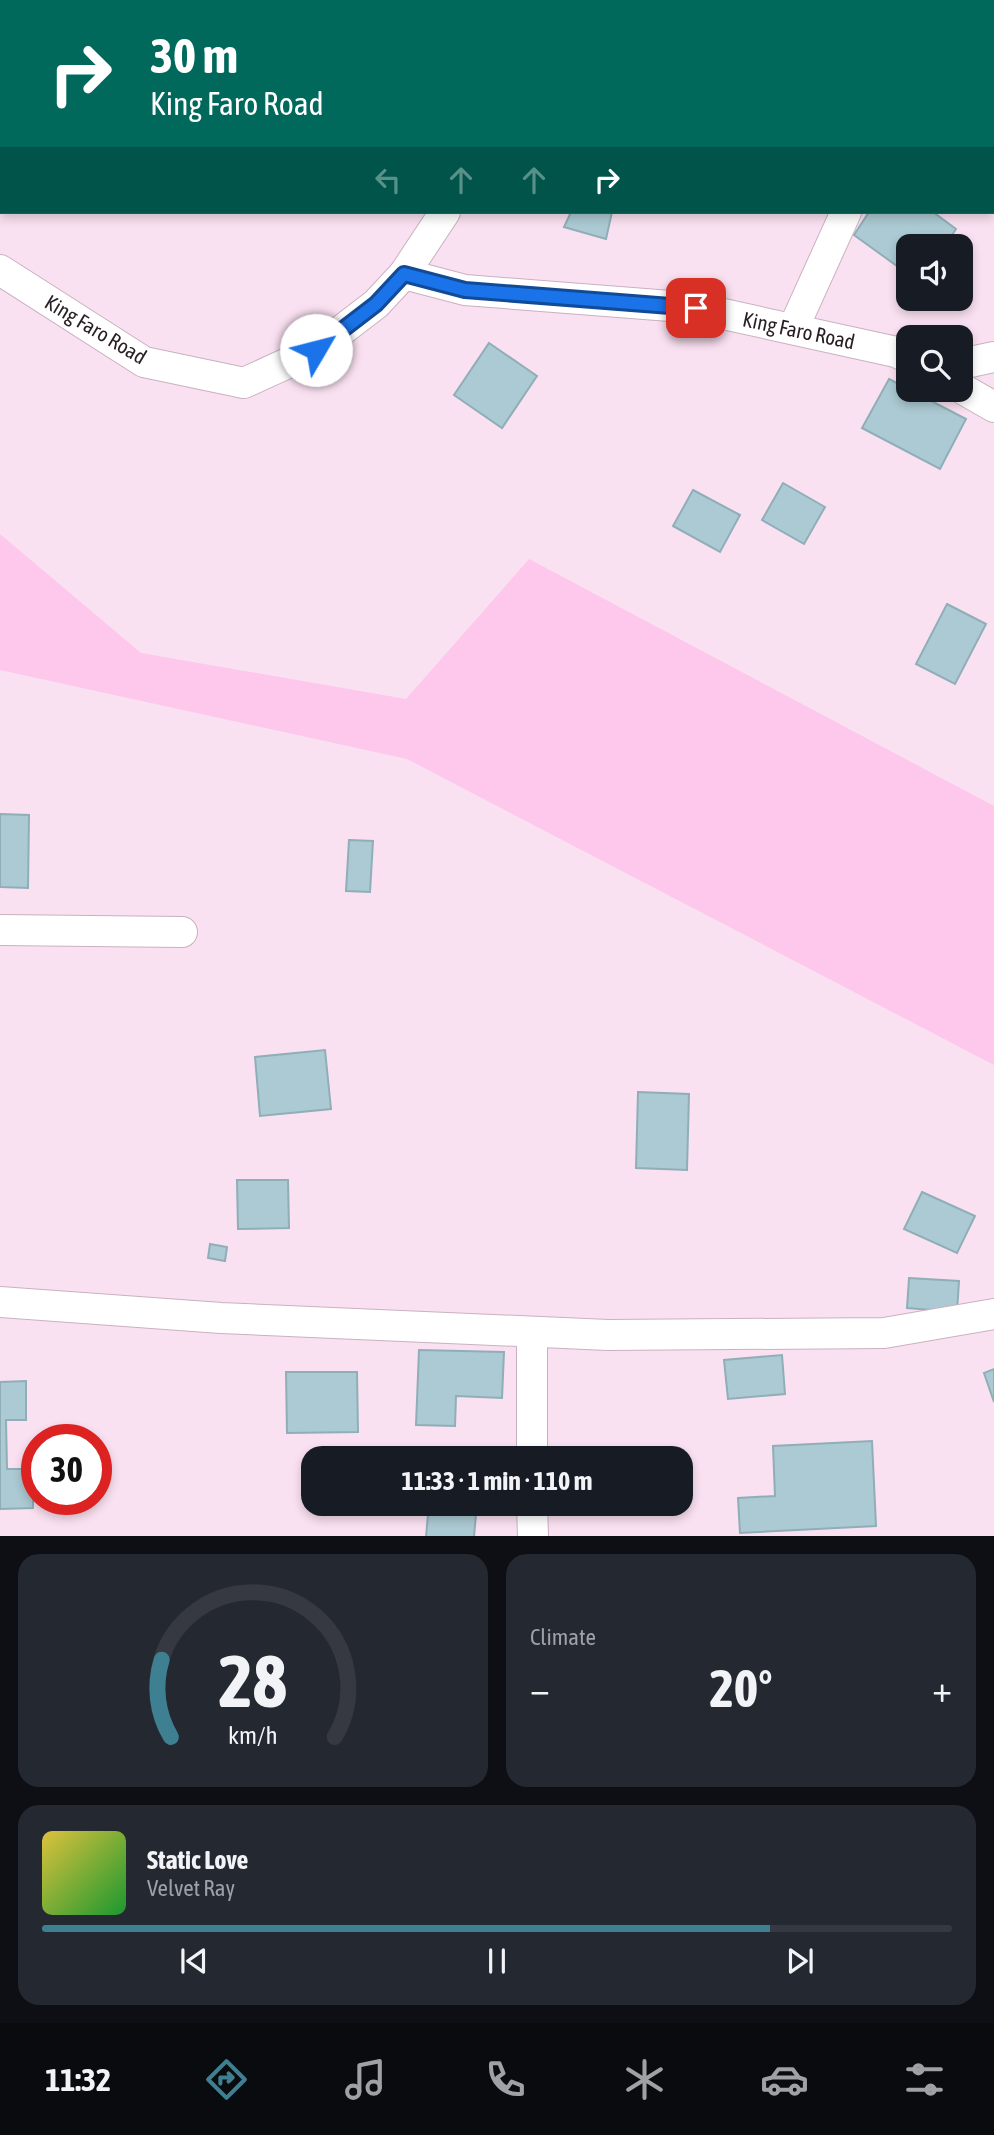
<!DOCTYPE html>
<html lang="en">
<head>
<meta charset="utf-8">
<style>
  :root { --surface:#171b24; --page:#242831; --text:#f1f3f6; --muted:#9ea1a6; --line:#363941; --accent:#3e8091 }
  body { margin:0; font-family:"Asap Condensed",sans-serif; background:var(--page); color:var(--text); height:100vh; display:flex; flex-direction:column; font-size:26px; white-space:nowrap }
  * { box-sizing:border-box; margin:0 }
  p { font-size:23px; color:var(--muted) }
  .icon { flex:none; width:38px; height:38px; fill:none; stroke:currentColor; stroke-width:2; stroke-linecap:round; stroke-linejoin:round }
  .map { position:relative; height:1536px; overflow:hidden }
  .side { display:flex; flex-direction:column; gap:18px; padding:18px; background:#0d0f14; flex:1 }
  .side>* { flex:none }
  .banner { position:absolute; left:0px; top:0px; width:994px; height:214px; box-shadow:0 4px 10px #0003; background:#00695c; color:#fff; overflow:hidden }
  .fabs { position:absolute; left:896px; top:234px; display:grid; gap:14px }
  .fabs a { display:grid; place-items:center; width:77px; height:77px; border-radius:14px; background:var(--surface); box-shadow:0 4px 10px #0003; font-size:35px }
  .speed { position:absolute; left:21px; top:1424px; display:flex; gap:14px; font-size:35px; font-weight:700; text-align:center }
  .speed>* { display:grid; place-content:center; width:91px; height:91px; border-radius:50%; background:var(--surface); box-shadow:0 4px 10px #0003; line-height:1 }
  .speed .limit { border:10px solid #d22; background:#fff; color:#111 }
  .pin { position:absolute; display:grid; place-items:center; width:60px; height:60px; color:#fff; margin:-30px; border-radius:14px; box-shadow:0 4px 10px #0006 }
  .me { position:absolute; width:77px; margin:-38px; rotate:53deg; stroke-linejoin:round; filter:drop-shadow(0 0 5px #0008) }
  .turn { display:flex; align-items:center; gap:24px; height:147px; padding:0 35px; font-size:32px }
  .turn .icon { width:91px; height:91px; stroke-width:2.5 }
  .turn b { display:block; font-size:49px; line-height:60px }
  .lanes { display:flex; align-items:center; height:66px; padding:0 35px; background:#0003; justify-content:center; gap:35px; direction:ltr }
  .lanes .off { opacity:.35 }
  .big { font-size:52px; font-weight:700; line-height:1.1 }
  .side .card { flex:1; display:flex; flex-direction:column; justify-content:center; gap:10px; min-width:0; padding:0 24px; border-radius:21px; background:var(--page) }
  .side .dial { align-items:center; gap:0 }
  .dial svg { height:182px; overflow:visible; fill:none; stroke:var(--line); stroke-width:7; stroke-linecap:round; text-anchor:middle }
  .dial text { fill:var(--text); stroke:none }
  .song { display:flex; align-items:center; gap:21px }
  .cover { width:84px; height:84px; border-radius:10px; background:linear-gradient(135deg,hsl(50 70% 55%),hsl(130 70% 35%)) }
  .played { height:7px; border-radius:4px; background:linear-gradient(90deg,var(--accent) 80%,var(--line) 80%) }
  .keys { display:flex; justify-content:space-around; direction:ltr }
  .heat { display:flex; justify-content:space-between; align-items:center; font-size:38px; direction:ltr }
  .side .tiles { flex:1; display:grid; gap:18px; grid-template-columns:1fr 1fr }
  .card:last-child { grid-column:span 2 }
  .trip { position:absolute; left:301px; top:1446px; width:392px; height:70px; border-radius:21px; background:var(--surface); box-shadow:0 4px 10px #0003; font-weight:700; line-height:70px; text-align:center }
  .tabs { display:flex; height:112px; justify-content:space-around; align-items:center; background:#090b0e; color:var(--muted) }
  .tabs .icon { width:49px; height:49px }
  .tabs .current { color:var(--accent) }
  .tabs b { font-size:32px; color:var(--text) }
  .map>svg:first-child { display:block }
</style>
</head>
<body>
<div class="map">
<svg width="994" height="1537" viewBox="0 0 994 1537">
  <rect width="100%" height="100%" fill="#fae1f1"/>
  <polygon fill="#fec7ec" points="0,534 141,653 406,699 529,559 994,806 994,1065 407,759 0,670"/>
  <g fill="#accad3" stroke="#90aeb7" stroke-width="2">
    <polygon points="812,0 960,0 959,2"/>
    <polygon points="571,212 612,212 606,239 564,227"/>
    <polygon points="869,212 933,212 956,229 944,247 908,247 908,274 854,235"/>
    <polygon points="489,343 537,376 502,428 454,395"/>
    <polygon points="889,379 966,419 940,469 862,428"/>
    <polygon points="783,483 825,507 804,544 762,520"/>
    <polygon points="693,490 740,515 720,552 673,526"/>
    <polygon points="947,604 986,624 955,684 916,664"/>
    <polygon points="0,814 29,815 28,888 0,887"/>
    <polygon points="349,840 373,841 370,892 346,891"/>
    <polygon points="325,1050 331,1109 260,1116 255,1057"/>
    <polygon points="638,1092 689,1094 687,1170 636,1168"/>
    <polygon points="237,1180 288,1180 289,1228 238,1229"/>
    <polygon points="922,1192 975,1216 957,1253 904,1229"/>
    <polygon points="210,1244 227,1247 225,1261 208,1258"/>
    <polygon points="909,1278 959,1281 957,1312 907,1308"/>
    <polygon points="419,1350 504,1352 502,1398 456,1396 455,1426 416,1425"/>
    <polygon points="782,1355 785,1394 728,1399 724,1360"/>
    <polygon points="994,1369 994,1402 984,1373"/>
    <polygon points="286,1372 357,1372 358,1432 287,1433"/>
    <polygon points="26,1381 26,1420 6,1420 7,1469 33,1469 33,1508 0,1509 0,1382"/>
    <polygon points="872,1441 876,1526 740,1533 738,1498 775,1496 773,1446"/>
    <polygon points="356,1449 377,1451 376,1458 355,1458"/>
    <polygon points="429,1503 477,1503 474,1537 426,1537"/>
  </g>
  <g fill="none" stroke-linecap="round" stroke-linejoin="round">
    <defs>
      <g id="minor">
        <polyline points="148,2 150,0"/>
        <polyline points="575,2 576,0"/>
        <polyline points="979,2 980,0"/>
        <polyline points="0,187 2,185"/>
        <polyline points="0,270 144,362 244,383 316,350 376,304 404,274 465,290 696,308 896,352 908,358"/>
        <polyline points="404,274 445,212"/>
        <polyline points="793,329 846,212"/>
        <polyline points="961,364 994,357"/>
        <polyline points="961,388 994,407"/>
        <polyline points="0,930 182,932"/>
        <polyline points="0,1302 221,1318 608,1335 884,1333 994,1314"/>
        <polyline points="532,1332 532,1458"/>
        <polyline points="532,1503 533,1537"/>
      </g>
    </defs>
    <use href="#minor" stroke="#c9b1c0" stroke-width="32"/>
    <use href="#minor" stroke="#fff" stroke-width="30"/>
  </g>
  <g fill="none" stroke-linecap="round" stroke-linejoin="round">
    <defs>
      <polyline id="route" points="316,350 376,304 404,274 465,290 696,308"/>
    </defs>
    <use href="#route" stroke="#114b97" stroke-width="18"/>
    <use href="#route" stroke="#1a73e8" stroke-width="12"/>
  </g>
  <g text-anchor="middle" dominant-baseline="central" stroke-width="5" stroke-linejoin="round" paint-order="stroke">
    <g font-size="21" fill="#281f25" stroke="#fff">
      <text transform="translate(96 329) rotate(31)">King Faro Road</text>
      <text transform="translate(799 330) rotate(12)">King Faro Road</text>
    </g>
  </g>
</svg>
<div class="fabs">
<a><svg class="icon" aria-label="sound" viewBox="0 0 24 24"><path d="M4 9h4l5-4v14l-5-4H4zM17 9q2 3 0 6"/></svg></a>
<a><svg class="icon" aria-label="search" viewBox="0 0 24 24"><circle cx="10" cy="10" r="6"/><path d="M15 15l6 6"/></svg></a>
</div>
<div class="speed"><div class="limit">30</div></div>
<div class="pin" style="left:696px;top:308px;background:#d93025"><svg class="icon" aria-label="arrive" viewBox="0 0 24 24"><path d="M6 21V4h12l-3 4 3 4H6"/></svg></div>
<svg class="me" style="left:316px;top:350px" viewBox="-20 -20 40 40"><circle r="19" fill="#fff"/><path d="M0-13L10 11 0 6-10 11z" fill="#1a73e8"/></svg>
<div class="trip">11:33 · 1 min · 110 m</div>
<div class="banner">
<div class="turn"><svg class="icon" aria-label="right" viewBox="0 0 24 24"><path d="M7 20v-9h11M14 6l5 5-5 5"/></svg><div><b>30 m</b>King Faro Road</div></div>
<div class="lanes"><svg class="icon off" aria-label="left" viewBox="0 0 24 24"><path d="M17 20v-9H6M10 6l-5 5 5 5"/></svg><svg class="icon off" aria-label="ahead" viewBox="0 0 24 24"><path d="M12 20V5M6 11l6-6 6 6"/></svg><svg class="icon off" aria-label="ahead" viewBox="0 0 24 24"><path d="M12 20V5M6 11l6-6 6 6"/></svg><svg class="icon" aria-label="right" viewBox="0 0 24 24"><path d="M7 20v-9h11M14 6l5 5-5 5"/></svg></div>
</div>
</div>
<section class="side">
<div class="tiles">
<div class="card dial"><svg viewBox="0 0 100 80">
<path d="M14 69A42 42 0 1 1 86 69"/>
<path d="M14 69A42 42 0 0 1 10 35" stroke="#3e8091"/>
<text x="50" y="56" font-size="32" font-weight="700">28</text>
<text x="50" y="72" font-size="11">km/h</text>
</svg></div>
<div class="card"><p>Climate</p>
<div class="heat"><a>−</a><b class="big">20°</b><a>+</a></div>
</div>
<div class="card">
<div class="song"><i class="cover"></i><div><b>Static Love</b><p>Velvet Ray</p></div></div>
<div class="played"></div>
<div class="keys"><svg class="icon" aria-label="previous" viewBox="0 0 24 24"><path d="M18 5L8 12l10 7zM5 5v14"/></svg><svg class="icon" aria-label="pause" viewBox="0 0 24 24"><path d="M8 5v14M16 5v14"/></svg><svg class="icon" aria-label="next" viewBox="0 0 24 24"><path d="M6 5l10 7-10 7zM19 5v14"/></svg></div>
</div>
</div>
</section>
<nav class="tabs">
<b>11:32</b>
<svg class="icon current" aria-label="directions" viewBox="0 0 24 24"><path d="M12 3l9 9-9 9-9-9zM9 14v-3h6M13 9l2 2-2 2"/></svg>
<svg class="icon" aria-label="music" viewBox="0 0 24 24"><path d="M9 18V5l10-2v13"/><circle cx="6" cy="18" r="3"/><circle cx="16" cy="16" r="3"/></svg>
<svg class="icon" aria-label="phone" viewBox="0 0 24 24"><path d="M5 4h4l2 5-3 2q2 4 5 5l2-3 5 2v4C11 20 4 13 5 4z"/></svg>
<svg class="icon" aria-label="climate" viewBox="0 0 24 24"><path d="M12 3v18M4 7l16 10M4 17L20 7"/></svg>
<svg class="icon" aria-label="car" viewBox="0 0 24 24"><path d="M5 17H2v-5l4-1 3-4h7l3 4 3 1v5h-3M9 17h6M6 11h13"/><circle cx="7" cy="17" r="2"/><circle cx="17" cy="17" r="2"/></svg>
<svg class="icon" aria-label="filters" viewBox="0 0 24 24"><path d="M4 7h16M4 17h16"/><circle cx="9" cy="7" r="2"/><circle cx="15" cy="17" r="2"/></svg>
</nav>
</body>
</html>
